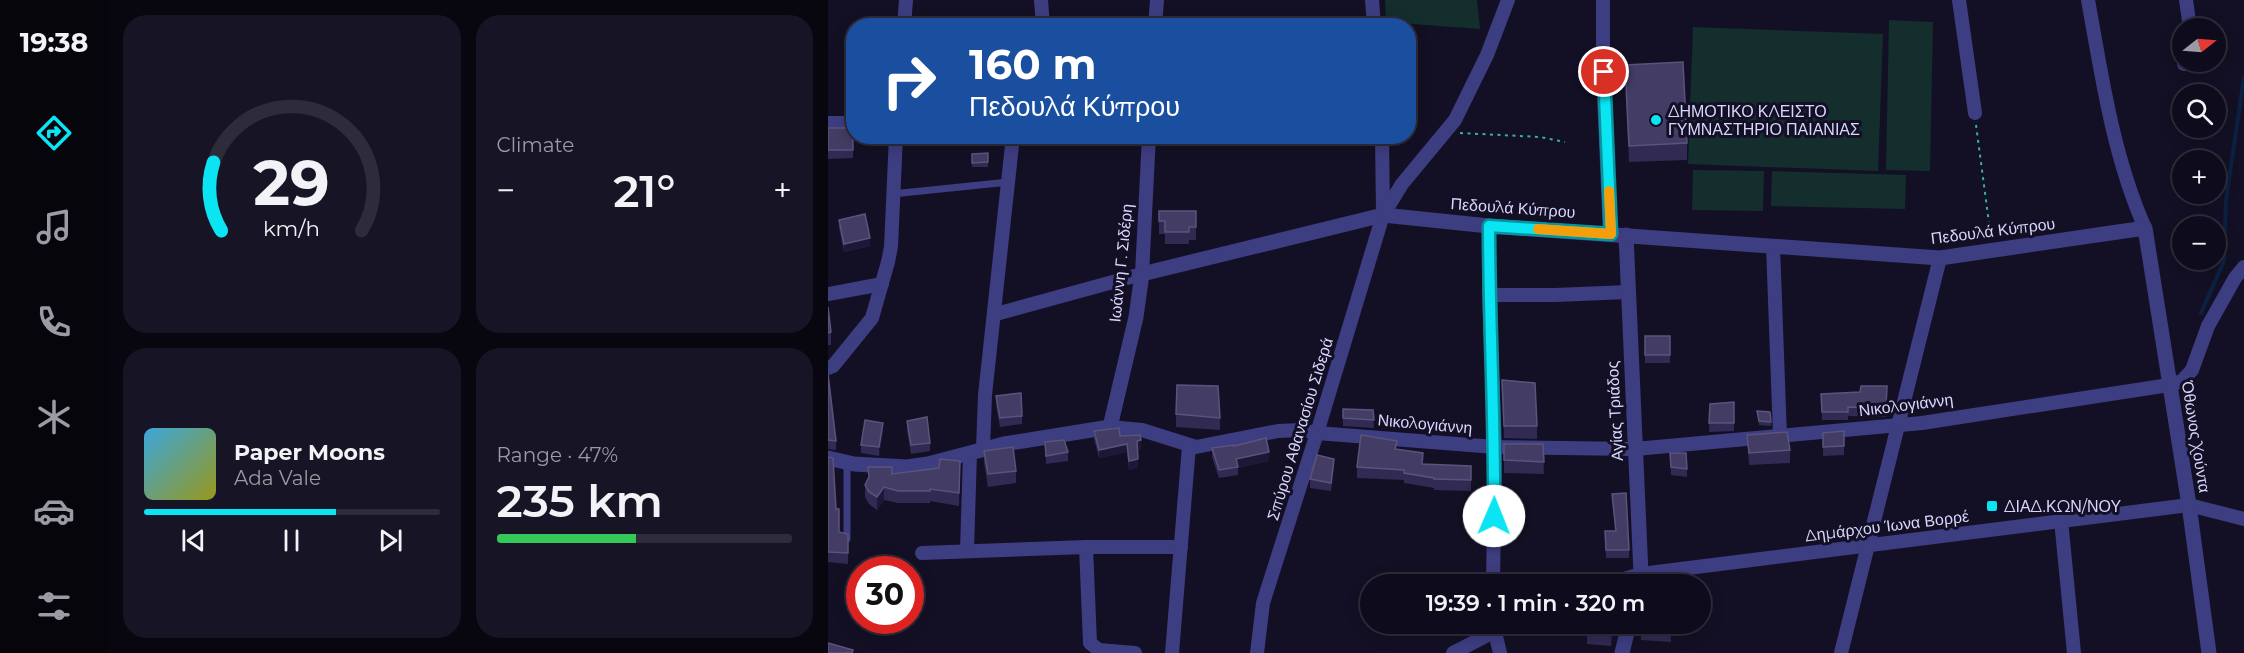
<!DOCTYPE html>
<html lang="en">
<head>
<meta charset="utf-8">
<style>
  :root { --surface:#0e0c1c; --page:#171525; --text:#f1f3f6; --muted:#9b9ba3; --line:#2e2c3b; --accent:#0be4f3 }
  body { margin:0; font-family:Montserrat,sans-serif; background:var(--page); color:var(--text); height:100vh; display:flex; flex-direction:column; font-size:22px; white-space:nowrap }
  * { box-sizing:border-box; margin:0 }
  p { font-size:20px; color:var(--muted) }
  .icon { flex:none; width:33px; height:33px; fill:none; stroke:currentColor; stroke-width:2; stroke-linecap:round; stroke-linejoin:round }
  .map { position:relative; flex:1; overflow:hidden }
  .side { display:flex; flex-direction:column; gap:15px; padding:15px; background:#08070f; width:720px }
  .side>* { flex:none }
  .banner { position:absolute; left:18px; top:18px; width:570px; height:126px; border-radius:24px; box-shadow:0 3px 15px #0003,0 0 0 2px var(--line); background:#1a4fa0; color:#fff; overflow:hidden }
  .needle { width:39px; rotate:73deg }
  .controls { position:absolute; left:1344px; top:18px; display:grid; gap:12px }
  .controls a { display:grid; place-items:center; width:54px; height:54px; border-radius:50%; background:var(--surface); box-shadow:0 3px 15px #0003,0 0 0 2px var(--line); font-size:30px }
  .speed { position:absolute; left:18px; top:556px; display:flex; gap:12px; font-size:30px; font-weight:700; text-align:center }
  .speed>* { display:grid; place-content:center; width:78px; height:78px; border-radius:50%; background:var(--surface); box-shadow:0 3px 15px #0003,0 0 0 2px var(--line); line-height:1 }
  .speed .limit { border:9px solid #d22; background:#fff; color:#111 }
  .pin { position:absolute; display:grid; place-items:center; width:51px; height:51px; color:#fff; margin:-26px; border:3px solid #fff; border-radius:50%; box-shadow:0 2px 6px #0007 }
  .me { position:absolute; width:66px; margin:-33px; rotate:1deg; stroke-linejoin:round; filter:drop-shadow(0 0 4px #0008) }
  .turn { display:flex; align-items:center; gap:21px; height:126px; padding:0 24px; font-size:27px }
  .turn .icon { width:78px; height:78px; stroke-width:2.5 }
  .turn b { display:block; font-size:42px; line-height:51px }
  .big { font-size:45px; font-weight:600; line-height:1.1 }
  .side .card { flex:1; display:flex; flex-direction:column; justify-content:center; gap:9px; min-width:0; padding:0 21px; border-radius:24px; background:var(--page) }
  .side .dial { align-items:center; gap:0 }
  .dial svg { height:156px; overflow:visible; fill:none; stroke:var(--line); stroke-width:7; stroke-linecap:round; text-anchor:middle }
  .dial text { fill:var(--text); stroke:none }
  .song { display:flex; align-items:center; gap:18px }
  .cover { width:72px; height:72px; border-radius:9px; background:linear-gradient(135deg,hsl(200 70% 55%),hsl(60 70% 35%)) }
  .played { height:6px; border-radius:3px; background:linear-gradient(90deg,var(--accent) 65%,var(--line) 65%) }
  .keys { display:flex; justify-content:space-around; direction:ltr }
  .heat { display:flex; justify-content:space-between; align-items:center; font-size:33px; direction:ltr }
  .charge { height:9px; border-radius:4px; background:linear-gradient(90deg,#34c759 47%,var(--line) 0) }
  .side .tiles { flex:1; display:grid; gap:15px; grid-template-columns:repeat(2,1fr) }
  .trip { position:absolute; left:532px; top:574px; width:351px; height:60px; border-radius:30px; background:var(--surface); box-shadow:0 3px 15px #0003,0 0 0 2px var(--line); font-weight:600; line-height:60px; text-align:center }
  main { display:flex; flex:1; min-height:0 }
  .tabs { display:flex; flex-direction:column; width:108px; justify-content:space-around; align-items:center; background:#06050b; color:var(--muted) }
  .tabs .icon { width:42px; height:42px }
  .tabs .active { color:var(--accent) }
  .tabs b { font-size:27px; color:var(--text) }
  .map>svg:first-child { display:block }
</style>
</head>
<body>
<main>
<nav class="tabs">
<b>19:38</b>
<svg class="icon active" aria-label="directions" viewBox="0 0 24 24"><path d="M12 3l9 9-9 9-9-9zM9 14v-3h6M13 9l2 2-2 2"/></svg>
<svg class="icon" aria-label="music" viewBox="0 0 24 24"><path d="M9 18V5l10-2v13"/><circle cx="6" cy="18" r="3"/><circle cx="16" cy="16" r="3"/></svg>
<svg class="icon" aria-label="phone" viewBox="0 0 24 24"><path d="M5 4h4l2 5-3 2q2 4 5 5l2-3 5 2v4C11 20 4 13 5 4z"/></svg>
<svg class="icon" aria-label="climate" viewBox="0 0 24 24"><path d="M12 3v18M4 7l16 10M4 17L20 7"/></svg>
<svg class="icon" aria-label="car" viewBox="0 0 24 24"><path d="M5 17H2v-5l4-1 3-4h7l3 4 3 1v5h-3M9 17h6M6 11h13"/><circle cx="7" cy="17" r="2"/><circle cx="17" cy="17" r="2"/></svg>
<svg class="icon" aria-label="filters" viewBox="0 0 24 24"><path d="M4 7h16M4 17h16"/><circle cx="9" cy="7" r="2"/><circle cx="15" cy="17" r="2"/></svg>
</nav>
<section class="side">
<div class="tiles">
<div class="card dial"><svg viewBox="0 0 100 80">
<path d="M14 69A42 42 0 1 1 86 69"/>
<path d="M14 69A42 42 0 0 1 10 34" stroke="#0be4f3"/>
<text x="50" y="56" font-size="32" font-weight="700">29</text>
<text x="50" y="72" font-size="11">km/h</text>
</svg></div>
<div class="card"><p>Climate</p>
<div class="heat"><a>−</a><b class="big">21°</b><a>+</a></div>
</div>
<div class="card">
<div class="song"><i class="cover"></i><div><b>Paper Moons</b><p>Ada Vale</p></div></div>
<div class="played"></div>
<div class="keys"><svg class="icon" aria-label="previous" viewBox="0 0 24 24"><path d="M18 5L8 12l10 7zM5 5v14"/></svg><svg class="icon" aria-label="pause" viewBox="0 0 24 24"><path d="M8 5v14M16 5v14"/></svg><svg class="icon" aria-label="next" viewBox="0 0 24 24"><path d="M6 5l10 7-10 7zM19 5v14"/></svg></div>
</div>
<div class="card"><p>Range · 47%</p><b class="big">235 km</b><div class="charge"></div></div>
</div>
</section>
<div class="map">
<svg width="1416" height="653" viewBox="0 0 1416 653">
  <rect width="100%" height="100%" fill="#131025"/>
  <g fill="#132e2d">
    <polygon points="557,0 649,0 652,29 558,22"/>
    <polygon points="1061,20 1105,22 1102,171 1058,170"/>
    <polygon points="865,27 1055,34 1050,171 860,164"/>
    <polygon points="865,170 936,171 935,211 864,210"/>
    <polygon points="944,171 1078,175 1077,209 943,206"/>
  </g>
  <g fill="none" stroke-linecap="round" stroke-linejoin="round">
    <polyline stroke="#0c2141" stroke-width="4" points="1373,313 1396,261 1398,200 1416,77"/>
    <g stroke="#35b2a6" stroke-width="2" stroke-dasharray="3 4.5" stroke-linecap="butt">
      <polyline points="1148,125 1163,238"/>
      <polyline points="632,133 712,137 737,142"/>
    </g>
    <g stroke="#3d3d81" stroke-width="7">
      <polyline points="64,194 181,182"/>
      <polyline points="19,462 19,539"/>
    </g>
    <g stroke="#3d3d81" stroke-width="14">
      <polyline points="213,0 215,26"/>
      <polyline points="544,0 546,26"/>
      <polyline points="775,0 775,72 782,234"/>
      <polyline points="1131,0 1147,113"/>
      <path d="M1260,0C1274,77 1285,156 1317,228"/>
      <polyline points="1358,0 1362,28"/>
      <polyline points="76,26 78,0"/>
      <polyline points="327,26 329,0"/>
      <polyline points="1356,64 1357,62"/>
      <polyline points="0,123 26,123"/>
      <polyline points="532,136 554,137"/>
      <polyline points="554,136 555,215"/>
      <polyline points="661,226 661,295 667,447 665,585"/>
      <polyline points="945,246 952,436"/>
      <polyline points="0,294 54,284"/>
      <polyline points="661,295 727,295 800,292"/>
      <polyline points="168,314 314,274 321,136"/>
      <polyline points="0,368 5,366 44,318 60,262 63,247 68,136"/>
      <polyline points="282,427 314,430 368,447 450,431 474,430 489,433 667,447 807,449 1094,423 1341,385 1354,381 1364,370 1380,326 1407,278 1416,267"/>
      <polyline points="155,449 157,395 185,136"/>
      <polyline points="1233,520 1246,653"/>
      <polyline points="258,547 262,643 271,650 307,653"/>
      <polyline points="139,551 142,453"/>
      <polyline points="94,553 258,547 353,547"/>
      <polyline points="775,585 813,574 1361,505 1416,519"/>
      <polyline points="665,624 672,653"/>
      <polyline points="344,653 361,446"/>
      <polyline points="429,653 435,603 489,433 555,215 574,184 627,120 659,55 680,0"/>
      <polyline points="625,653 681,624"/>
      <polyline points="1013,653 1112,258"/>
    </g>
    <g stroke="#3d3d81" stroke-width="15">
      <polyline points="798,235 813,574 811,585"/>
      <polyline points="0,458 26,464 79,467 100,464 176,444 282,427 308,317 314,274 555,215 661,226 1112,258 1317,228 1361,505 1381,653"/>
      <polyline points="794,653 801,624"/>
    </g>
  </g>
  <g fill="#312a52">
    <polygon points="797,65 859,143 859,160 801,162"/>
    <polygon points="0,128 25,128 25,158 0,159"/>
    <polygon points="160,153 160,167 144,167 144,154"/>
    <polygon points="331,211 368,211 368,240 361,240 361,244 337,244 337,234 331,234"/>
    <polygon points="11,220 42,246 16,252 11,228"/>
    <polygon points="0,307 3,332 3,345 0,345"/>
    <rect x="817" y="336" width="25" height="27"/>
    <polygon points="0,374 8,441 8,450 0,449"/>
    <polygon points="674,380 709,426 709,439 676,438"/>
    <polygon points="1059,386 1058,417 1020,416 1020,420 994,420 993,394 1032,392"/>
    <polygon points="168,396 194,416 194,424 172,427 168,405"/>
    <polygon points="906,402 906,431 881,432 882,404"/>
    <polygon points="515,409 545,410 546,428 515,426"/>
    <polygon points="929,411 942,412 943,426 931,425"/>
    <polygon points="348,414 392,418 392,430 348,427"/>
    <polygon points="79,421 102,443 102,451 83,454 79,430"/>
    <polygon points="55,431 51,456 33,453 33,445"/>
    <polygon points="266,431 313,449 310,450 310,468 301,470 299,452 271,458 266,439"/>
    <polygon points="1016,431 1016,455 995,456 995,433"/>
    <polygon points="919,435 962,450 962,463 921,465"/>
    <polygon points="217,442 240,452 240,461 218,464"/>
    <polygon points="676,444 715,444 716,474 676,473"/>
    <polygon points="406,446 441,461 410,468 410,475 391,478 384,457 384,448"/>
    <polygon points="569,449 595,464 643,466 643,491 606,490 606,488 576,483 576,480 529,478 529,467"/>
    <polygon points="156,451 188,471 188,483 160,487 156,463"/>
    <polygon points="842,453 859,469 859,477 843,475"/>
    <polygon points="0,457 11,532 20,545 20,564 0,562"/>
    <polygon points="132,461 131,506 102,501 102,503 70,503 56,500 49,510 41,504 37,497 37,485 40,477 111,468"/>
    <polygon points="506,467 503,491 482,488 482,479"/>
    <polygon points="784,494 801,550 801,558 778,558 777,531 787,531"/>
    <polygon points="759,624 788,624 783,646 759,644"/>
    <polygon points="842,624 843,642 813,640 813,632"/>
  </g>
  <g fill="#1d1838">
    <polygon points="42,238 42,246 16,252 16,244"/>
    <polygon points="55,423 55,431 51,456 51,447"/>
    <polygon points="313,440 313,449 309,450 309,441"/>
    <polygon points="299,444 299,452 271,458 271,450"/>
    <polygon points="441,452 441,461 410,468 408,459"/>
    <polygon points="310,459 310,468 301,470 301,461"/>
    <polygon points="56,487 56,500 49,510 49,497"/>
    <polygon points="786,624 788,624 783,646 783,635"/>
  </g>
  <g fill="#433c64" stroke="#5a547c" stroke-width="1.5">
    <polygon points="855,62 859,143 801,146 797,65"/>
    <rect x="0" y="128" width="25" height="22"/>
    <polygon points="160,153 160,162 144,163 144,154"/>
    <polygon points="331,211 368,211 368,227 361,227 361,232 337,232 337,221 331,221"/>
    <polygon points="37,214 42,238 16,244 11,220"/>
    <polygon points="0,307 3,332 0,333"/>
    <rect x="817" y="336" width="25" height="19"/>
    <polygon points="0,374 8,441 0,440"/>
    <polygon points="674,380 707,383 709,426 676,426"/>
    <polygon points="349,385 390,386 392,418 348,414"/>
    <polygon points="1033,386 1059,386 1058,408 1020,407 1020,412 994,412 993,394 1032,392"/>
    <polygon points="193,393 194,416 172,418 168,396"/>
    <polygon points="906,402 906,423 881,423 882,404"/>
    <polygon points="515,409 545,410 546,420 515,418"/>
    <polygon points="929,411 942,412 943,422 931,421"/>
    <polygon points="99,417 102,443 83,445 79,421"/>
    <polygon points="37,420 55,423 51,447 33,445"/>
    <polygon points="291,428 292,436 312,435 313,440 309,441 310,459 301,461 299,444 271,450 266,431"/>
    <polygon points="1016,431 1016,446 995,447 995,433"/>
    <polygon points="959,432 962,450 921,453 919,435"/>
    <polygon points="533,435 569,441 567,449 595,453 594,464 643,466 643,480 606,479 606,478 576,473 576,470 529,467"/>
    <polygon points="438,438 441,452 408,459 410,467 391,470 384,448 406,445 406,446"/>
    <polygon points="236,440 240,452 218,456 217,442"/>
    <polygon points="676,444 715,444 716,462 676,460"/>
    <polygon points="185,447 188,471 160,474 156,451"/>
    <polygon points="842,453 858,453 859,469 843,467"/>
    <polygon points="489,455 506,459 503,483 482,479"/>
    <polygon points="0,457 5,458 8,509 11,509 11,532 20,534 20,553 0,552"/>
    <polygon points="112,459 132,461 131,493 102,489 102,491 70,491 56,487 49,497 41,492 37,485 41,477 40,467 64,467 64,474 111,468"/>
    <polygon points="798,493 801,550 778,550 777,531 788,531 784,494"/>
    <polygon points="789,580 795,585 770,585"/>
    <polygon points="759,624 786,624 783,635 759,633"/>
    <polygon points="813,624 842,624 843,634 813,632"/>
    <polygon points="0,643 25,650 24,653 0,653"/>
  </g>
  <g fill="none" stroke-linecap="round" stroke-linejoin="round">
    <defs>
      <path id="route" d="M666,516C667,419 661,323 661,226L783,234L776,72"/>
    </defs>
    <use href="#route" stroke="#07949e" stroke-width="15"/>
    <use href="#route" stroke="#0be4f3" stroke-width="10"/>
    <polyline stroke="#f59e0b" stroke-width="10" points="710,229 783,234 781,191"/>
  </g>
  <g fill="#0be4f3" stroke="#131025" stroke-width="2">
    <circle cx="828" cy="120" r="6"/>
    <rect x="1158" y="500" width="12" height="12" rx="3"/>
  </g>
  <g text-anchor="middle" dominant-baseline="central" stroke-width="6" stroke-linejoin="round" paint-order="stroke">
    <g font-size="16" fill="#d9d6fd" stroke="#131025" text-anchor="start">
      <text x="840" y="111">ΔΗΜΟΤΙΚΟ ΚΛΕΙΣΤΟ<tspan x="840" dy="18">ΓΥΜΝΑΣΤΗΡΙΟ ΠΑΙΑΝΙΑΣ</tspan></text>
      <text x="1176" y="506">ΔΙΑΔ.ΚΩΝ/ΝΟΥ</text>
    </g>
    <g font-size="16" fill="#d9d6fd" stroke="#131025">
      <text transform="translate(685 208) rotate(4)">Πεδουλά Κύπρου</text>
      <text transform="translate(1165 231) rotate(-7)">Πεδουλά Κύπρου</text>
      <text transform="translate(293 263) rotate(-84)">Ιωάννη Γ. Σιδέρη</text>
      <text transform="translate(1078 405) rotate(-7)">Νικολογιάννη</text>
      <text transform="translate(787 411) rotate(-93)">Αγίας Τριάδος</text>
      <text transform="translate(597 424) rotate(5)">Νικολογιάννη</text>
      <text transform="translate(472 429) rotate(-73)">Σπύρου Αθανασίου Σιδερά</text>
      <text transform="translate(1368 437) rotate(81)">Όθωνος Χούντα</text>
      <text transform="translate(1059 526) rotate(-7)">Δημάρχου Ίωνα Βορρέ</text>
    </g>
  </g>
</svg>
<div class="controls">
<a><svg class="needle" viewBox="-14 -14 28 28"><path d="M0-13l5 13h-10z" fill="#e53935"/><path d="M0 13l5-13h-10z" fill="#9b9ba3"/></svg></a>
<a><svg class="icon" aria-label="search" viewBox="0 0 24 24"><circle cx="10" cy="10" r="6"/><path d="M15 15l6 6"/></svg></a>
<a>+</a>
<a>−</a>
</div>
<div class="speed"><div class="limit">30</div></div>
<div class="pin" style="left:776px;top:72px;background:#d93025"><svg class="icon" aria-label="arrive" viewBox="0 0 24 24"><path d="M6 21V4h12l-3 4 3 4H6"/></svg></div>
<svg class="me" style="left:666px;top:516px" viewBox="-20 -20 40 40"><circle r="19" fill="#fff"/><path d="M0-13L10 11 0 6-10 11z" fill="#0be4f3"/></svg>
<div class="trip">19:39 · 1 min · 320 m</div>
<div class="banner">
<div class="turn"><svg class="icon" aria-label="right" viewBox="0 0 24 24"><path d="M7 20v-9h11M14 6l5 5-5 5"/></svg><div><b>160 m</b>Πεδουλά Κύπρου</div></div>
</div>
</div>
</main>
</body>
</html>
